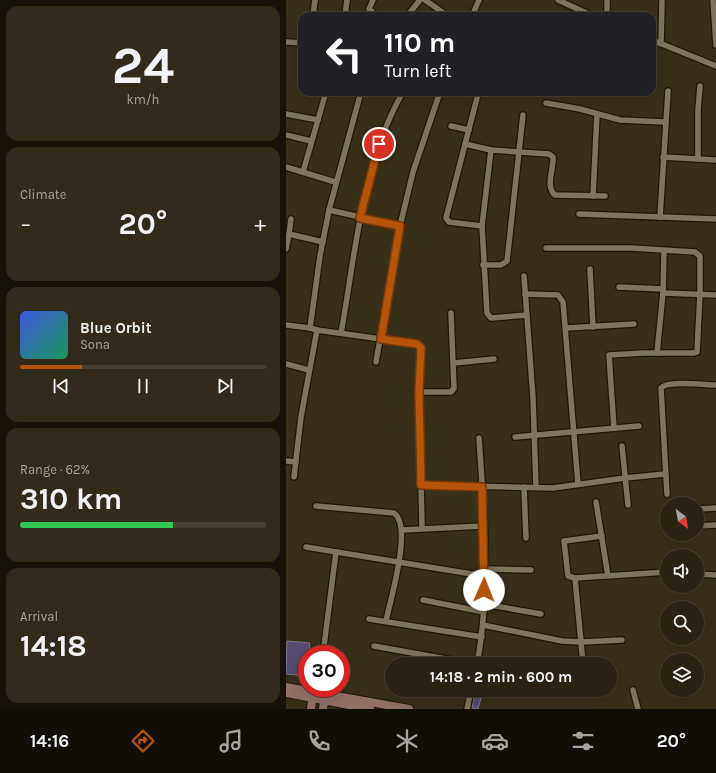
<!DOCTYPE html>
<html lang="en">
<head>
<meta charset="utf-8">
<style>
  :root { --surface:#2a2313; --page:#322b1c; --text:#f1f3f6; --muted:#a5a4a0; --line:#464033; --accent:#b45309 }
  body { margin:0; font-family:Karla,sans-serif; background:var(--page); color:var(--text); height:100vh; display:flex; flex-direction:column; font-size:15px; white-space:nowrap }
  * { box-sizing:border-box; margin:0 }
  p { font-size:13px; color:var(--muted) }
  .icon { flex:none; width:22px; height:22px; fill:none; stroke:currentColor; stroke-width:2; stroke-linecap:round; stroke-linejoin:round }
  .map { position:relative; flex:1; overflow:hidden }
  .drawer { display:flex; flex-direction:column; gap:6px; padding:6px; background:#17130a; width:286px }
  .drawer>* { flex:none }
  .top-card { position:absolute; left:12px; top:12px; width:358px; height:84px; border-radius:12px; box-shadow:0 4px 16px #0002,0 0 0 1px var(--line); background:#202124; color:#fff; overflow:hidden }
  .needle { width:26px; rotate:148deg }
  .controls { position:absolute; left:374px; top:497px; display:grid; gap:8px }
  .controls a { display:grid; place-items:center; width:44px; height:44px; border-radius:50%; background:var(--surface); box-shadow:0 4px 16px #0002,0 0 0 1px var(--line); font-size:20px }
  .speed { position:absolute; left:12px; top:645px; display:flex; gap:8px; font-size:20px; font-weight:700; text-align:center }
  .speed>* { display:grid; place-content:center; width:52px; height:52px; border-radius:50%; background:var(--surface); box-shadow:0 4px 16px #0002,0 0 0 1px var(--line); line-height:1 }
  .speed .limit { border:6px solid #d22; background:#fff; color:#111 }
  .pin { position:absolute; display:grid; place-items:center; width:34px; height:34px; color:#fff; margin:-17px; border:2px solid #fff; border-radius:50%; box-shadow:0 1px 4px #0007 }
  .me { position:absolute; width:44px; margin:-22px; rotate:1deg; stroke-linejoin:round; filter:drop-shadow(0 0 3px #0008) }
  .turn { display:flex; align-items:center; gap:14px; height:84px; padding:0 20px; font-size:18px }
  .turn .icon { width:52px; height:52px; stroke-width:2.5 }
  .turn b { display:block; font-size:28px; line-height:34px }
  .big { font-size:30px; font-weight:700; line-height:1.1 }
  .drawer .tile { flex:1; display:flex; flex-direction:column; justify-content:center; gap:6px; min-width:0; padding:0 14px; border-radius:12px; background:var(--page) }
  .drawer .dial { align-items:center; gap:0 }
  .dial b { font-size:52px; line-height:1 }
  .song { display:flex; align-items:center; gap:12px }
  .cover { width:48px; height:48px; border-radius:6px; background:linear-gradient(135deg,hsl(230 70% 55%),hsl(150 70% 35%)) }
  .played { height:4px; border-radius:2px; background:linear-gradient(90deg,var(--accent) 25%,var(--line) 25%) }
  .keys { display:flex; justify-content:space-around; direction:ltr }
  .heat { display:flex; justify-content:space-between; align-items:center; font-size:22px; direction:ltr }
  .charge { height:6px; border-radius:3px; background:linear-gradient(90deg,#34c759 62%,var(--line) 0) }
  .trip { position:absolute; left:99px; top:657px; width:232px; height:40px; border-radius:20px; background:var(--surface); box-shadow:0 4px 16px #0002,0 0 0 1px var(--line); font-weight:700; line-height:40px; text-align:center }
  .menu { display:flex; height:64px; justify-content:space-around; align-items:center; background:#110e08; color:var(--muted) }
  .menu .icon { width:28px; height:28px }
  .menu .active { color:var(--accent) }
  .menu b { font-size:18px; color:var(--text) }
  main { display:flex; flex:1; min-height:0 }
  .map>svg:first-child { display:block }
</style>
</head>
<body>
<main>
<section class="drawer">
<div class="tile dial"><b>24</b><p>km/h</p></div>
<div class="tile"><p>Climate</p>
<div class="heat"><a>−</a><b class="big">20°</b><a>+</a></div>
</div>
<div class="tile">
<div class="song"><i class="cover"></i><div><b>Blue Orbit</b><p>Sona</p></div></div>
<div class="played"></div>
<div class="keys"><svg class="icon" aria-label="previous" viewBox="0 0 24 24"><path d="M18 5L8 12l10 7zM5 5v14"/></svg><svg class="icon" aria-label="pause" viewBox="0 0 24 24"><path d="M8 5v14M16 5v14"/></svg><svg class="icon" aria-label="next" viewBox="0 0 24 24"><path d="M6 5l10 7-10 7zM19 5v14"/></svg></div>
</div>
<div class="tile"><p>Range · 62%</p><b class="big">310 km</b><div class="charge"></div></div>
<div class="tile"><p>Arrival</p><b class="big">14:18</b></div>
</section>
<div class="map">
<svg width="430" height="709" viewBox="0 0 430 709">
  <rect width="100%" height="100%" fill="#382f19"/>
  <g fill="#544b70" stroke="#7e7991">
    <polygon points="1,641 24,643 23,654 21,654 20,676 0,674"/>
    <polygon points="189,690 197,690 192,709 186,708"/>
  </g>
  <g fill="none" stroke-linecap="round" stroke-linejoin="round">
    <defs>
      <g id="minor">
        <polyline points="87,0 83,9 91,16"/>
        <polyline points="139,0 162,16"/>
        <polyline points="272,0 307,16"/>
        <polyline points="321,0 321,16"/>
        <polyline points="427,0 430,45"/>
        <polyline points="27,16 29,0"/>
        <polyline points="59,16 61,0"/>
        <polyline points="121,16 134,0"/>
        <polyline points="186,16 193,0"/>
        <polyline points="366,40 430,66"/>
        <polyline points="0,42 16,43"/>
        <polyline points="375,44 376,0"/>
        <polyline points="192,94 160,218 163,222 196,226"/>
        <polyline points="260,103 294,109 334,120 379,122"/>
        <polyline points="0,114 32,120"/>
        <polyline points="165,126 183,130"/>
        <polyline points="0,135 25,141"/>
        <path d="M179,144L205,150L263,154L267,157C268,168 259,187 269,195L319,196"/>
        <polyline points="205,150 196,226 201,313 205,318 241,315"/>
        <polyline points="377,157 430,160"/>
        <polyline points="412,159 412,110 414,86"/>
        <polyline points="0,167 49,182"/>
        <polyline points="17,172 40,92"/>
        <polyline points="307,196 311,114"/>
        <polyline points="43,210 114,226"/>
        <polyline points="293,214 430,219"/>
        <polyline points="374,217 382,91"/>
        <polyline points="3,234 5,219"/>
        <polyline points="260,248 345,248 409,252 414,256 414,294 411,352 408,353 358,353 323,355 328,428"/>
        <polyline points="0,249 3,234 37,242"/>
        <polyline points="197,265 215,265 221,261 237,115"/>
        <polyline points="304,269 307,327"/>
        <polyline points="238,276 247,398 250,487"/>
        <polyline points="333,287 377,289"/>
        <polyline points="377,293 430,295"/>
        <polyline points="239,294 272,295 277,302 292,484"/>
        <polyline points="0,325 24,328"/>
        <polyline points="280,328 348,324"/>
        <polyline points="31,330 131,344 135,348 133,392 136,528"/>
        <path d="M55,333C70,252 75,165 117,92"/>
        <polyline points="371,353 377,293 378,252"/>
        <polyline points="90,362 114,226 127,172 154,92"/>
        <polyline points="168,363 208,359"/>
        <polyline points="0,364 23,370"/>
        <polyline points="133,392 165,392 168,388 165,313"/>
        <polyline points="229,437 353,426"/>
        <polyline points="336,446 342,505"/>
        <polyline points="0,461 10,462"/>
        <polyline points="8,477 15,417 31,330 24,328 34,256 43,210 75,92"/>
        <polyline points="135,485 267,488 339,478 379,474"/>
        <polyline points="238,487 240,538"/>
        <path d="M381,494L375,388C382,380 419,385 430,385"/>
        <polyline points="310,502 322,576"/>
        <path d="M30,506L108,513C127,526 104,601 100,621"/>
        <polyline points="411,509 430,508"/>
        <polyline points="411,526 430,525"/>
        <polyline points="116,530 197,526"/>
        <polyline points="316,536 278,541 282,576 289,578 381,572"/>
        <polyline points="20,547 198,576"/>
        <polyline points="198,569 245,570"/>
        <polyline points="411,574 430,575"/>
        <polyline points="289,578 297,664"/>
        <polyline points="137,600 198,612"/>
        <polyline points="198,604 255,614"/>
        <polyline points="83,619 196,637"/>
        <polyline points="197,625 276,641 296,642 336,640"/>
        <polyline points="88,646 188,664"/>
        <polyline points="37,654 50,552"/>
        <path d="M191,664C205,590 198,513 193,438"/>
        <polyline points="347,690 352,709"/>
        <polyline points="181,709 185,690"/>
      </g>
      <g id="secondary">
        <polyline points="0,687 123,709"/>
        <polyline points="0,693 84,709"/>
        <polyline points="25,709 27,694"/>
        <polyline points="37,709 39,695"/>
      </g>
    </defs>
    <use href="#minor" stroke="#1f1703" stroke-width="8"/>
    <use href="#secondary" stroke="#1f1703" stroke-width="10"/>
    <use href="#minor" stroke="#7f755d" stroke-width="5.5"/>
    <use href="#secondary" stroke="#907067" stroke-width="8"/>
  </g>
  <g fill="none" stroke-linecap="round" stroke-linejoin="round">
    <defs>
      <polyline id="route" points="93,144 74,218 114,226 95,339 131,344 135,348 133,392 135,485 196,487 198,590"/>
    </defs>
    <use href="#route" stroke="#753606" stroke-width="10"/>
    <use href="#route" stroke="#b45309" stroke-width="7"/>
  </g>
</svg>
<div class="controls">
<a><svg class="needle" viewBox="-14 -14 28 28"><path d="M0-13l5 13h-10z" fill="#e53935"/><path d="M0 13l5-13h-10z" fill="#a5a4a0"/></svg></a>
<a><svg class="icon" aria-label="sound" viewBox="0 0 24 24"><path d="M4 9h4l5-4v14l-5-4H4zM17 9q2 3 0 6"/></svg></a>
<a><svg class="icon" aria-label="search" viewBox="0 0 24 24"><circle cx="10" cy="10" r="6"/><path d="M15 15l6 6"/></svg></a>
<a><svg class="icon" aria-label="layers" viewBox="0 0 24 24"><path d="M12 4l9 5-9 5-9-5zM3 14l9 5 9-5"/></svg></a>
</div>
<div class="speed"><div class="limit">30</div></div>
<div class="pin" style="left:93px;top:144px;background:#d93025"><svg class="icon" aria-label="arrive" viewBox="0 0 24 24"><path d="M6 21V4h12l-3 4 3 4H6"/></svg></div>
<svg class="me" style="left:198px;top:590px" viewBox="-20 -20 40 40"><circle r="19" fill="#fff"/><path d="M0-13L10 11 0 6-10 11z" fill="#b45309"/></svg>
<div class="trip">14:18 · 2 min · 600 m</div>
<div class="top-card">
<div class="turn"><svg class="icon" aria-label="left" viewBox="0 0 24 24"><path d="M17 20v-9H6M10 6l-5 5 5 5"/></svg><div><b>110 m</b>Turn left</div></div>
</div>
</div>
</main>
<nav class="menu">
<b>14:16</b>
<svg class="icon active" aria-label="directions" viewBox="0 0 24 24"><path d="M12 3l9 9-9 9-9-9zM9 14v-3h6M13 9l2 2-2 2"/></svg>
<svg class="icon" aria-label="music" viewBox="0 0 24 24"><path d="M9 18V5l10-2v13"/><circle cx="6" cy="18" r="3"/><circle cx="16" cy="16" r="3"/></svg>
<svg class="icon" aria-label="phone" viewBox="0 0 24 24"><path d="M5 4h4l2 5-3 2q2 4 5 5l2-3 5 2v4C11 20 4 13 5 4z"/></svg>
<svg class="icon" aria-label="climate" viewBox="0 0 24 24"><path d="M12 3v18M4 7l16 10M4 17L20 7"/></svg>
<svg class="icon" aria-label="car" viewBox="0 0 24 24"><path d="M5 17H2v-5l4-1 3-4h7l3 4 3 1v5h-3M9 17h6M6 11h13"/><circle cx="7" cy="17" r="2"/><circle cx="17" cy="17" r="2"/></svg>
<svg class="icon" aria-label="filters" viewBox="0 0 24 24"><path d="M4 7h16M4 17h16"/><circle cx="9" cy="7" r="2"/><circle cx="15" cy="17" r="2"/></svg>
<b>20°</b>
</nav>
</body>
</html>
